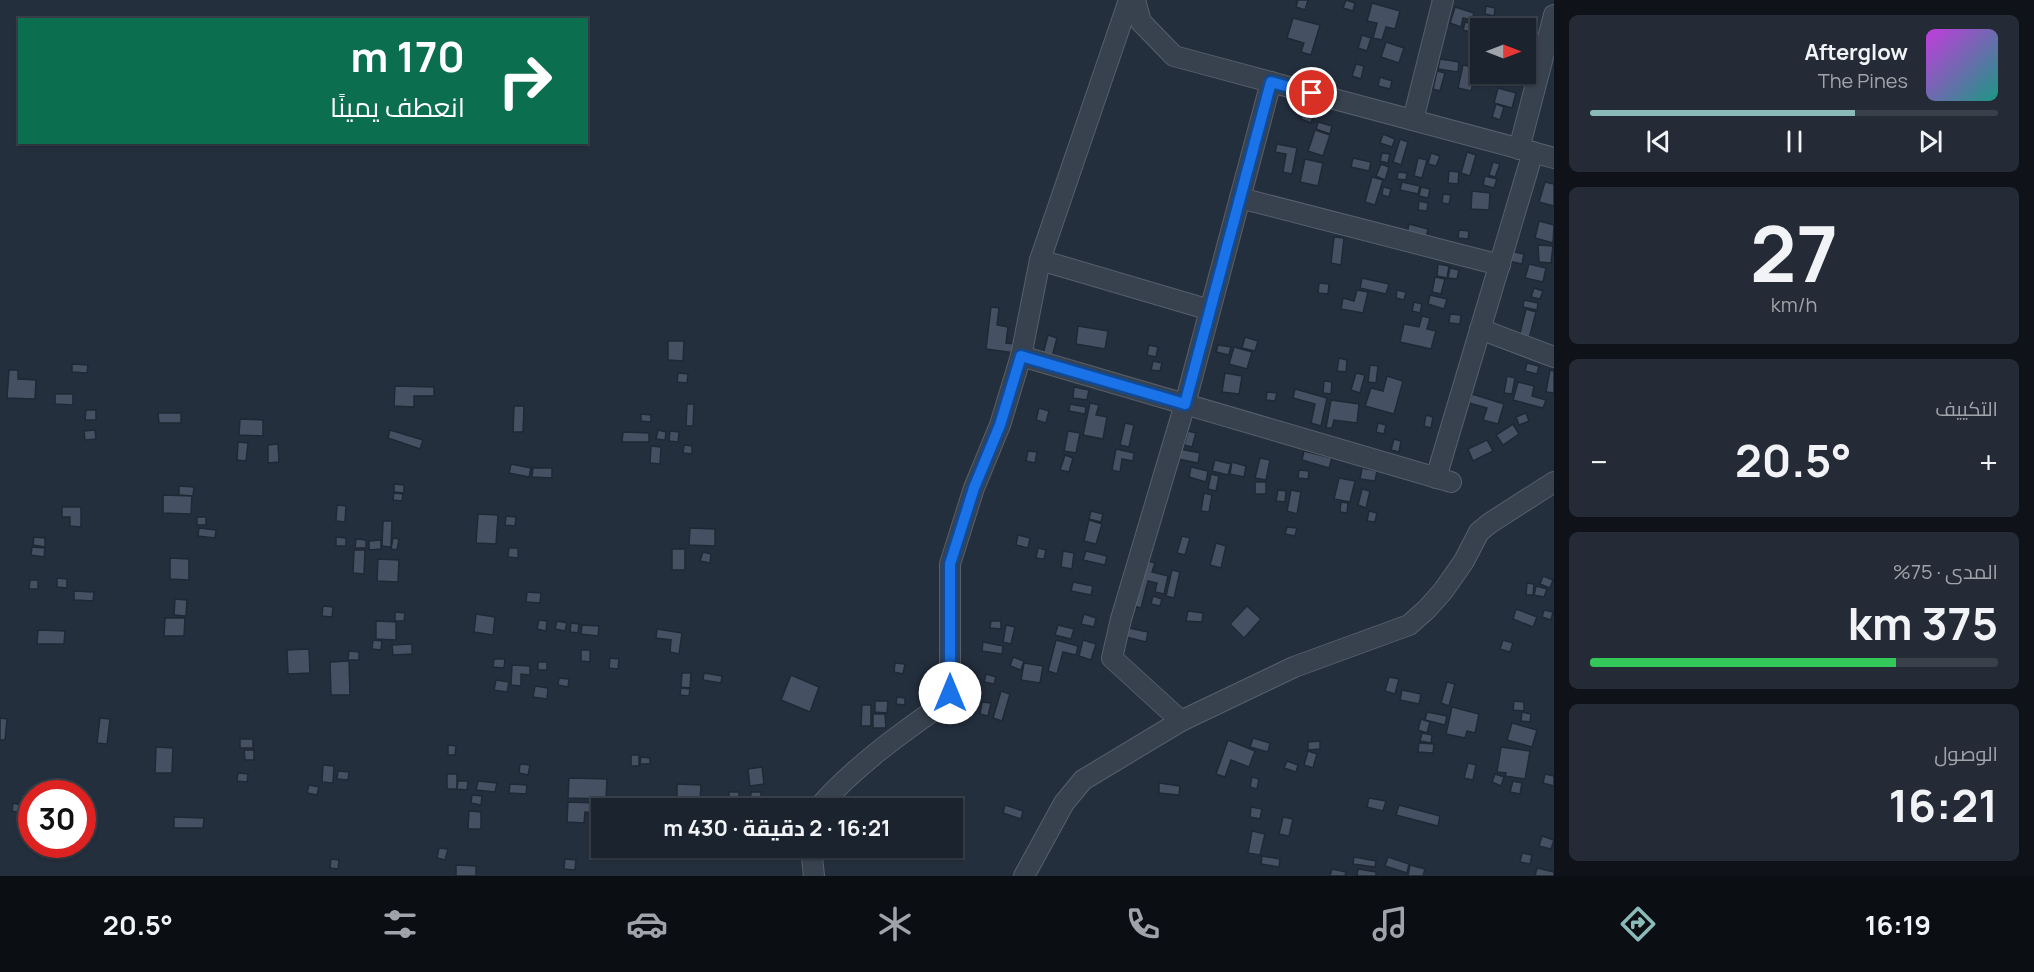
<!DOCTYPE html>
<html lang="ar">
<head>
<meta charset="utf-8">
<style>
  :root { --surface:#1b232e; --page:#242b36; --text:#f1f3f6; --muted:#a0a4aa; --line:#39404a; --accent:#8bbbb9 }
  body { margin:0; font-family:Manrope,Cairo,sans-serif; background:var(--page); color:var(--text); direction:rtl; height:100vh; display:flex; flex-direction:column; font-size:22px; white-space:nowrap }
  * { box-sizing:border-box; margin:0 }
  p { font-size:20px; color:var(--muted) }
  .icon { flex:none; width:33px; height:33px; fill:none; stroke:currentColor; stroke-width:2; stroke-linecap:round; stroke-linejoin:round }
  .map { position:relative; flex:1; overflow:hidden; direction:ltr }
  .sheet { display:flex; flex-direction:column; gap:15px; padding:15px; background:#0f1319; width:480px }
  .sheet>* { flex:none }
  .hud { position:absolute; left:18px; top:18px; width:570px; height:126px; border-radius:0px; box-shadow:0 2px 4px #0004,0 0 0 2px var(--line); direction:rtl; background:#0b6e4f; color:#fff; overflow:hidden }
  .needle { width:39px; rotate:90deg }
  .buttons { position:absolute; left:1470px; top:18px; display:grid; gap:12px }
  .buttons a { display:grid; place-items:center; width:66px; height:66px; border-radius:0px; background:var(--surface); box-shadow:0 2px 4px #0004,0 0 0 2px var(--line); font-size:30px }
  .speed { position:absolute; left:18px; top:780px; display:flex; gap:12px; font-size:30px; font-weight:700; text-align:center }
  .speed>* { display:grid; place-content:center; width:78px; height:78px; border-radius:50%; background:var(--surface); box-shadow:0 2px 4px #0004,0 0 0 2px var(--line); line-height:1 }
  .speed .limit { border:9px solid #d22; background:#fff; color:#111 }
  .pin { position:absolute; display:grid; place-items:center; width:51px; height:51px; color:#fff; margin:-26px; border:3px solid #fff; border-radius:50%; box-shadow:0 2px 6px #0007 }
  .me { position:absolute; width:66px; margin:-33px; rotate:0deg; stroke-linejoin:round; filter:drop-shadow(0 0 4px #0008) }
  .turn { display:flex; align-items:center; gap:21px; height:126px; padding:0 24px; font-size:27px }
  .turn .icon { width:78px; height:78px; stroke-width:2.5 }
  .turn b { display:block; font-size:42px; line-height:51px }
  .big { font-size:45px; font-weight:700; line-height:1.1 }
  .sheet .card { flex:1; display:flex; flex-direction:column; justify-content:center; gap:9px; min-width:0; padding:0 21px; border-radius:9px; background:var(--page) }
  .sheet .dial { align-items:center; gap:0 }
  .dial b { font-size:78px; line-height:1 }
  .song { display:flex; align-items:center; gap:18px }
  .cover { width:72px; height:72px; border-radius:9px; background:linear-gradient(135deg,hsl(290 70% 55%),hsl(170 70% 35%)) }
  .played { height:6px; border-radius:3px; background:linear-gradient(90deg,var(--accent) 65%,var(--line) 65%) }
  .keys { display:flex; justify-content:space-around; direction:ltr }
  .heat { display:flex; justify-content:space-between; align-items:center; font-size:33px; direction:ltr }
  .charge { height:9px; border-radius:4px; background:linear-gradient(90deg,#34c759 75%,var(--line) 0) }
  .trip { position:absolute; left:591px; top:798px; width:372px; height:60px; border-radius:0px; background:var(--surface); box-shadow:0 2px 4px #0004,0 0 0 2px var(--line); font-weight:700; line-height:60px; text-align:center; direction:rtl }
  .tabs { display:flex; height:96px; justify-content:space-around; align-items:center; background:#0b0e12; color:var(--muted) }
  .tabs .icon { width:42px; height:42px }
  .tabs .active { color:var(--accent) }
  .tabs b { font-size:27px; color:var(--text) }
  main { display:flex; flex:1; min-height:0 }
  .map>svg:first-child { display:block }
</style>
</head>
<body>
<main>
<section class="sheet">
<div class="card">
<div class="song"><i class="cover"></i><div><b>Afterglow</b><p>The Pines</p></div></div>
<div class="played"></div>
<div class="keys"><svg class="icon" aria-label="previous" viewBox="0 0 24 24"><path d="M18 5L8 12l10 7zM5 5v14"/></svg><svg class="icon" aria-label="pause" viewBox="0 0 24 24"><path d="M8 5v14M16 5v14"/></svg><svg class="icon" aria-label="next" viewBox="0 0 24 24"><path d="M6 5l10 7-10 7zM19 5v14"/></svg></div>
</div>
<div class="card dial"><b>27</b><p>km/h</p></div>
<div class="card"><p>التكييف</p>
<div class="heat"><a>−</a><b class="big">20.5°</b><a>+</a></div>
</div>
<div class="card"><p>المدى · 75%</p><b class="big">375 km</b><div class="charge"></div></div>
<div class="card"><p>الوصول</p><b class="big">16:21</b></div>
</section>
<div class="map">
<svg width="1554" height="876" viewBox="0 0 1554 876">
  <rect width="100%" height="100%" fill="#242f3e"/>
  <g fill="#455162" stroke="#1f2835" stroke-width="1.5">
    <polygon points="1298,0 1308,0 1305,10 1296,7"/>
    <polygon points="1346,0 1355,3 1353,11 1343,8"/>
    <polygon points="1372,3 1400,11 1395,29 1386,27 1382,40 1373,38 1377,23 1367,21"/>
    <polygon points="1486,6 1495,8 1494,16 1485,14"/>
    <polygon points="1455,7 1474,13 1472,20 1463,18 1461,27 1450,23"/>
    <polygon points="1293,18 1320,25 1311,55 1301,52 1304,43 1287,38"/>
    <polygon points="1465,22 1489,28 1480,28 1480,35 1463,30"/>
    <polygon points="1362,35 1371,38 1367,51 1358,48"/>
    <polygon points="1386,42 1404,48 1399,63 1381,57"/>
    <polygon points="1476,51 1480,53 1480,66 1472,63"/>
    <polygon points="1440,59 1459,62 1458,72 1438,69"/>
    <polygon points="1356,64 1364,66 1361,79 1352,76"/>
    <polygon points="1463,65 1477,68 1471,91 1458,88"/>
    <polygon points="1437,71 1445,73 1440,91 1433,89"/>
    <polygon points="1380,77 1392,81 1390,89 1378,86"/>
    <polygon points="1498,88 1516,93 1512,108 1494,103"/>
    <polygon points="1496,104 1504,107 1500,120 1492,117"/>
    <polygon points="1305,107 1315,111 1311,123 1301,119"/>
    <polygon points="1318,122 1332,126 1330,134 1316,129"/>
    <polygon points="1315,130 1330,135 1323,156 1308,151"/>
    <polygon points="1383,134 1395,139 1392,147 1380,143"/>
    <polygon points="1400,139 1408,142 1401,165 1393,162"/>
    <polygon points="1277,144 1297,148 1292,174 1283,172 1286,154 1275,152"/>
    <polygon points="1467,152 1476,155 1470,176 1461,173"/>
    <polygon points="1382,153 1390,154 1388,163 1380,161"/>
    <polygon points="1431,153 1440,156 1436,166 1428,164"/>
    <polygon points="1353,158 1371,162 1369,171 1351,167"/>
    <polygon points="1418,158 1427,160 1422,178 1414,176"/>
    <polygon points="1305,159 1323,163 1318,186 1300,182"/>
    <polygon points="1493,162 1500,164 1495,177 1489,175"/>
    <polygon points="1381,164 1389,167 1385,180 1376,176"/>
    <polygon points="1449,171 1459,172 1458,184 1448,183"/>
    <polygon points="1398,172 1407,173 1406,180 1397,179"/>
    <polygon points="1485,176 1497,179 1494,188 1483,185"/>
    <polygon points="1372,177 1383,180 1375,205 1365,202"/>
    <polygon points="1402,182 1420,186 1418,194 1400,190"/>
    <polygon points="1545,182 1554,184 1554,206 1539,202"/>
    <polygon points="1383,187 1391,189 1389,197 1382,195"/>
    <polygon points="1421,187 1430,189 1428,198 1419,196"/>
    <polygon points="1472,191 1490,193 1489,210 1471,209"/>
    <polygon points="1443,194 1451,195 1449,204 1442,203"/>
    <polygon points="1419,201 1428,203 1427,211 1418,210"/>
    <polygon points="1539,221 1554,225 1553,243 1535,238"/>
    <polygon points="1409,224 1428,229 1426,239 1407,234"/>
    <polygon points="1459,230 1469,231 1468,239 1458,238"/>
    <polygon points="1334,237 1344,238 1341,265 1331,263"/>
    <polygon points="1538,245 1553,246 1551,263 1539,262"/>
    <polygon points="1510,251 1524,254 1522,264 1508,261"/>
    <polygon points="1438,264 1449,266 1447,278 1437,276"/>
    <polygon points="1529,264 1546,268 1543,282 1525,278"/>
    <polygon points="1450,268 1459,270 1457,279 1448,278"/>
    <polygon points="1435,277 1445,279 1441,294 1432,292"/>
    <polygon points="1362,278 1389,284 1386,294 1360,288"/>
    <polygon points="1319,283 1329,284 1328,294 1318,293"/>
    <polygon points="1534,288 1543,291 1540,299 1531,297"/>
    <polygon points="1357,290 1368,292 1363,313 1341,309 1343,298 1354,301"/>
    <polygon points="1397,290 1406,292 1404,300 1396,298"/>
    <polygon points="1430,295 1447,299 1444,309 1428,304"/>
    <polygon points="1524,300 1538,303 1537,310 1523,307"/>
    <polygon points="1414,302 1422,304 1420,313 1412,311"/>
    <polygon points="991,307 999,308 997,325 1008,327 1006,343 1016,344 1015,353 986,349"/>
    <polygon points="1526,309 1536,312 1528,343 1518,341"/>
    <polygon points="1450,314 1461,315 1460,324 1449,323"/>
    <polygon points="1422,316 1430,318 1427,329 1436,331 1431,349 1400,342 1404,324 1419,327"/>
    <polygon points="1078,326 1108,331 1105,349 1076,344"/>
    <polygon points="1048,335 1057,338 1052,357 1043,354"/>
    <polygon points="1245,337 1258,341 1255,351 1242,348"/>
    <polygon points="668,341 684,341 683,361 668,360"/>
    <polygon points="1149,345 1158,347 1156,357 1147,355"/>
    <polygon points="1218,345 1231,347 1229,355 1216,352"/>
    <polygon points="1234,347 1252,352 1247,369 1229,364"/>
    <polygon points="1339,358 1347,360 1346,372 1337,371"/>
    <polygon points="1153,361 1162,363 1160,371 1151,370"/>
    <polygon points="1527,363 1539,366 1537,374 1525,371"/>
    <polygon points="72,364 88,365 87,373 72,372"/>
    <polygon points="1370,365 1378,366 1376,383 1368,382"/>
    <polygon points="9,370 18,370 18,379 36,380 35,399 7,398"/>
    <polygon points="1550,370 1554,371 1554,393 1546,392"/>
    <polygon points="678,373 688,374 687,383 677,382"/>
    <polygon points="1225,373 1242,376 1239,394 1222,392"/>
    <polygon points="1356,373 1365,375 1360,393 1351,390"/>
    <polygon points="1387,376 1403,381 1394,414 1365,406 1371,388 1383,391"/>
    <polygon points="1507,376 1515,378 1512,394 1504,393"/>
    <polygon points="1324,381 1332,382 1331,394 1323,393"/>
    <polygon points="1518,382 1534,386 1532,396 1546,400 1543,408 1513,400"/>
    <polygon points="395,386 434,387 434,396 414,396 414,407 394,406"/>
    <polygon points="1074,387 1089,390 1087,400 1073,398"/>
    <polygon points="1295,389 1327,398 1321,426 1311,423 1315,404 1293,398"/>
    <polygon points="1267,392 1277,393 1275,401 1266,400"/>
    <polygon points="55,394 73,394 73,405 55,404"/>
    <polygon points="1472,394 1504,404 1498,424 1483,420 1487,408 1469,403"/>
    <polygon points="1331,400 1359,404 1357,423 1334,420 1332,428 1326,428"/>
    <polygon points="1090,403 1099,405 1096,415 1107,417 1103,439 1083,435"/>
    <polygon points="687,404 694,404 693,426 686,426"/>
    <polygon points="1070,404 1086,407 1085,414 1069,411"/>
    <polygon points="514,406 524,406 523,432 513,432"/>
    <polygon points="1039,408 1049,411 1046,423 1036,420"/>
    <polygon points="86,410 96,410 96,420 85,420"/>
    <polygon points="158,413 181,413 181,423 159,423"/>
    <polygon points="1526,413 1529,421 1519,425 1516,417"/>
    <polygon points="641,414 651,415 651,422 641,421"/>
    <polygon points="1426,415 1433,417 1431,428 1424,426"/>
    <polygon points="240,419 263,420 263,436 239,435"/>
    <polygon points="1125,423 1134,425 1129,447 1120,445"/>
    <polygon points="1378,423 1386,425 1384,434 1376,432"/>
    <polygon points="1513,424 1519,434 1503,445 1496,435"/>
    <polygon points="95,430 96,439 85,440 84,431"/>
    <polygon points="390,430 423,440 420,449 388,438"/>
    <polygon points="658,430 666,432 665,440 656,439"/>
    <polygon points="670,431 679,432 678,442 669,441"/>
    <polygon points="1068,431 1080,433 1076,453 1064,451"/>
    <polygon points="1188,431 1196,433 1192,447 1184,445"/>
    <polygon points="623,432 649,433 649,442 622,442"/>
    <polygon points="1394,439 1401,441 1399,452 1391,450"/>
    <polygon points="1487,440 1493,451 1473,461 1468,449"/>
    <polygon points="238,442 248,443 246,461 237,460"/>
    <polygon points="278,444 279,462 268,463 268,445"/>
    <polygon points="684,445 692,446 692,454 683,453"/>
    <polygon points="651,446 661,447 660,464 650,463"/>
    <polygon points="1116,449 1134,453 1133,461 1122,459 1120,472 1112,470"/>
    <polygon points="1180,449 1200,453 1198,463 1178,459"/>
    <polygon points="1028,451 1037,452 1035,463 1026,461"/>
    <polygon points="1304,451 1332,458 1329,468 1302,460"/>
    <polygon points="1065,455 1073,458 1069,472 1060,470"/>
    <polygon points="1260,458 1270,460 1266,480 1255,478"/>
    <polygon points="1215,460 1231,464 1228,475 1212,471"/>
    <polygon points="1232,462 1246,466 1244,477 1230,474"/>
    <polygon points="511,464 531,468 529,477 509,473"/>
    <polygon points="1191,467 1208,471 1206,482 1189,477"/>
    <polygon points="533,468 552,468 552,478 532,477"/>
    <polygon points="1362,468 1377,471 1375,481 1360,479"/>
    <polygon points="1299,470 1309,471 1308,479 1298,478"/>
    <polygon points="1211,474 1219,476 1216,491 1208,489"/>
    <polygon points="1339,478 1355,481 1350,502 1334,499"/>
    <rect x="1255" y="482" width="11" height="12"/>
    <polygon points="394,484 404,485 404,493 394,492"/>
    <polygon points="179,486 194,487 193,496 179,495"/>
    <polygon points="1362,489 1370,491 1366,508 1358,505"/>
    <polygon points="1278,490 1286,491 1285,502 1276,501"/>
    <polygon points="1291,490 1301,492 1297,514 1287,511"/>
    <polygon points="394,493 403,494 402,501 393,500"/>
    <polygon points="1204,493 1212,495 1209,512 1201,511"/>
    <polygon points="163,495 192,496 191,514 163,513"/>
    <polygon points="1341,502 1348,503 1347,513 1340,512"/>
    <polygon points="337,505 346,506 345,522 336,521"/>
    <polygon points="62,507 81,507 81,527 70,526 70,517 62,517"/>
    <polygon points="1091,511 1103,514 1101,522 1089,519"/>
    <polygon points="1369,511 1377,513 1375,522 1367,521"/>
    <polygon points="478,514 498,515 496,544 476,543"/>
    <polygon points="506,516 516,517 515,526 505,525"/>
    <rect x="197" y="517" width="9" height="8"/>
    <polygon points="1089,520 1102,524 1096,544 1084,541"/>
    <polygon points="383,521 392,521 391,547 382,546"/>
    <polygon points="1287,527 1297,528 1295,536 1285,534"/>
    <polygon points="199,528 216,530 215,538 198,536"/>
    <polygon points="690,528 715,529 715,546 689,545"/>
    <polygon points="1018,535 1030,538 1028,548 1016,545"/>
    <polygon points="1182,536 1190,538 1185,555 1177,553"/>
    <polygon points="34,537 45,538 45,547 33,545"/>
    <polygon points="336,537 346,538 346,546 336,546"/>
    <polygon points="393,538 399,539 397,550 391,549"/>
    <polygon points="356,539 366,540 366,548 355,548"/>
    <polygon points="381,540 381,549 369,550 369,541"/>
    <polygon points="1216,543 1226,546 1221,568 1210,565"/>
    <polygon points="32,547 45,548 44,557 31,555"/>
    <polygon points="509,548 518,548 518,558 508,557"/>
    <polygon points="1038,548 1046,550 1044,559 1036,558"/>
    <rect x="672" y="549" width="13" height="21"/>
    <polygon points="354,550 365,550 364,574 353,573"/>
    <polygon points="1063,551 1074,553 1072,569 1061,567"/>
    <polygon points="1086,551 1107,556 1105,565 1083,560"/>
    <polygon points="703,552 711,554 710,563 700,561"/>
    <polygon points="170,558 189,559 189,580 170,579"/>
    <polygon points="378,559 399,560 398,582 377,581"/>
    <polygon points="1145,560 1155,563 1152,572 1168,576 1164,594 1155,592 1157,583 1148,581 1141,608 1133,606"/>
    <polygon points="1172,570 1180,572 1174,598 1166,596"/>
    <polygon points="1543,576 1553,580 1550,588 1540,584"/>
    <polygon points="57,578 67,579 67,588 57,587"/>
    <polygon points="30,580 38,580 38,589 29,589"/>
    <polygon points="1073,582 1093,586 1091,595 1071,591"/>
    <polygon points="1527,583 1534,584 1533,595 1526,595"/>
    <polygon points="1536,586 1547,589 1544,597 1534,595"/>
    <polygon points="74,591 94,592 93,601 74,600"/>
    <polygon points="527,592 541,593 540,603 526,602"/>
    <polygon points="1153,596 1162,599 1160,606 1151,604"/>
    <polygon points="175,599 187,600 186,616 174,615"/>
    <polygon points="323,606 333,607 332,617 322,616"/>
    <polygon points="1247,606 1261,619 1244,638 1230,624"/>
    <polygon points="1516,609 1537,617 1533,627 1513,619"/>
    <polygon points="1544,610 1553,612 1551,620 1542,617"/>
    <polygon points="1188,611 1203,613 1202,622 1186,621"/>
    <polygon points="395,612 405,613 404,621 395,621"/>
    <polygon points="476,614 495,617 493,635 474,632"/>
    <polygon points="1084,614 1096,618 1094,627 1081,624"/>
    <polygon points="165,618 185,618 184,636 164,636"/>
    <polygon points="539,620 547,621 546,631 537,629"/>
    <polygon points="376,621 396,622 396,640 376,639"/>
    <polygon points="557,621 567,623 565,631 555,629"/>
    <polygon points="991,621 1001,621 1001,629 990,628"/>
    <polygon points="571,623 579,624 578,633 570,632"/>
    <polygon points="582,625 599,626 598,636 581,634"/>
    <polygon points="1006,625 1015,627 1011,644 1003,642"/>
    <polygon points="1058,625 1074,629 1071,639 1055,635"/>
    <polygon points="1129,628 1148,632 1146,642 1126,637"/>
    <polygon points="657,629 682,633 679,654 670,652 671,640 656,638"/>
    <polygon points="38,630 65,631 64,644 37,644"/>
    <polygon points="373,640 382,641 381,650 372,649"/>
    <polygon points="1056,640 1078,646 1076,655 1063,652 1057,674 1048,671"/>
    <polygon points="1083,640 1096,644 1091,660 1079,656"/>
    <polygon points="1503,640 1513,643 1510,652 1500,649"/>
    <polygon points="983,642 1003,646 1002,654 982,651"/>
    <polygon points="412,644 412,654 393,655 392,645"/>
    <polygon points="309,649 310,673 288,674 287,650"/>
    <polygon points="581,650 590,650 590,662 581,661"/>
    <polygon points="349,651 359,652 359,660 348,660"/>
    <polygon points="1013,657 1024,661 1021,670 1010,666"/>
    <polygon points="610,658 619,659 618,669 609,668"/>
    <polygon points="494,659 505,659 504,668 493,667"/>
    <polygon points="349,661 350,695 331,695 330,662"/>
    <rect x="538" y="662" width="9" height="8"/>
    <polygon points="895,663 905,664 903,674 894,672"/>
    <polygon points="1024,663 1043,666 1040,683 1021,680"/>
    <polygon points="512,665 530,666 530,675 521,674 521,686 511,685"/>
    <polygon points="961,667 970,669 969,677 959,675"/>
    <polygon points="682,673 691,673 690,688 681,687"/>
    <polygon points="704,673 722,676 721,683 703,680"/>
    <polygon points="986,674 996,677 994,684 984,682"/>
    <polygon points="791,675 819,687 810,712 781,700"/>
    <polygon points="1389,677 1399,679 1395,694 1385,691"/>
    <polygon points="559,678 569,679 568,687 558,685"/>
    <polygon points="496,680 509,682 507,692 494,690"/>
    <polygon points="1447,682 1455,684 1449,706 1441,703"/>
    <polygon points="535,686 548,688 547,699 533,697"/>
    <polygon points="681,688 690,689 689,696 680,695"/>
    <polygon points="1402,690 1421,694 1419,704 1400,700"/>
    <polygon points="1001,691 1010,694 1002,721 993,718"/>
    <polygon points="897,697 905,698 905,705 896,704"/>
    <polygon points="875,701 888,701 887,713 875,712"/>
    <polygon points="1514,701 1524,702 1524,711 1513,710"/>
    <polygon points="982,702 991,703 988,716 980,714"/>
    <polygon points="862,705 871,705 871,726 861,726"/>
    <polygon points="1452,707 1479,714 1475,733 1467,731 1465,738 1446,734"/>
    <polygon points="1427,712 1447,716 1445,725 1425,720"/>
    <polygon points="1522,712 1531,714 1530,722 1521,721"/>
    <polygon points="873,714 885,714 886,728 873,728"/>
    <polygon points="0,718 7,719 5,740 0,740"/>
    <polygon points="100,718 110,719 107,744 97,743"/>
    <polygon points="1421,719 1430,722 1427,733 1418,730"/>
    <polygon points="1512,723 1537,730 1532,747 1507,740"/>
    <polygon points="1422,733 1432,735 1431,743 1420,741"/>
    <polygon points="1253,738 1270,743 1268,752 1250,747"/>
    <rect x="240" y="739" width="13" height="9"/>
    <polygon points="1228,740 1255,751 1249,767 1231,760 1225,777 1216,774"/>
    <polygon points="1320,741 1320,749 1308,750 1308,742"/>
    <polygon points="1419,743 1434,744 1433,753 1418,752"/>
    <polygon points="448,745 456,746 455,755 448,755"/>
    <polygon points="156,747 173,748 172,773 155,773"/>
    <polygon points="1501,747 1530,751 1525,779 1505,776 1506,773 1497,772"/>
    <polygon points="244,750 254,750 254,760 245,760"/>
    <polygon points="1308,751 1317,754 1313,768 1304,765"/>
    <rect x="631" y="755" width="8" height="11"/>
    <polygon points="641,757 650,758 650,764 640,764"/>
    <polygon points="1287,761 1298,765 1296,772 1284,768"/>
    <polygon points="1468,763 1476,765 1473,780 1464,778"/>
    <polygon points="520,764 530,765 528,775 519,773"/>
    <polygon points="323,765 334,766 333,783 322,782"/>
    <polygon points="762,767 764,784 750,786 748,769"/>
    <polygon points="338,771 349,772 348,780 337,779"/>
    <polygon points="238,773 248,774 247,782 237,781"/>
    <rect x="447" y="774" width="10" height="15"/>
    <polygon points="1495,774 1504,777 1501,786 1492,782"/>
    <polygon points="1545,774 1554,776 1554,786 1543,783"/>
    <polygon points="1252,777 1259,779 1257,789 1250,787"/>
    <polygon points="569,778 607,779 606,799 568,798"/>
    <polygon points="458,781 468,781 467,790 457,789"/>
    <polygon points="478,781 497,783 495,792 476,790"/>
    <polygon points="1513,781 1522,783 1520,794 1510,792"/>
    <polygon points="1159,783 1180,786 1179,795 1159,793"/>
    <polygon points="510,784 527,785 526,794 509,793"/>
    <polygon points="677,784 701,785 700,803 677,801"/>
    <polygon points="309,785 319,787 317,795 307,793"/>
    <rect x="729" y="792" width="10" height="15"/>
    <polygon points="751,792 761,792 761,808 750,807"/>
    <polygon points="472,795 482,796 481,805 471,803"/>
    <polygon points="1369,798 1386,801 1383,811 1367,807"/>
    <polygon points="568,802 596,803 595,813 585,812 584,823 567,822"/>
    <polygon points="13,803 21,805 20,813 12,811"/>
    <polygon points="1005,805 1023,811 1021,819 1003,813"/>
    <polygon points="1399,805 1440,816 1438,826 1396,815"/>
    <polygon points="1251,807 1262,809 1260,819 1250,817"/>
    <polygon points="469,811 481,812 481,829 468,829"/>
    <polygon points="174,817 204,818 203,828 174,828"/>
    <polygon points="1283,817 1293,819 1289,836 1279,834"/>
    <polygon points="1252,831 1265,834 1260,855 1248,853"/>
    <polygon points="1542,836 1554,840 1551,849 1539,846"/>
    <polygon points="439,848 448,849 445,860 437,858"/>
    <polygon points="1522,853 1532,855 1530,864 1520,862"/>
    <polygon points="1262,856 1280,859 1279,867 1261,864"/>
    <polygon points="1354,857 1376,861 1375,867 1353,864"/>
    <polygon points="1388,857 1409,864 1407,873 1385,866"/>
    <polygon points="331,859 339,860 338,869 330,868"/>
    <polygon points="565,859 576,860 575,870 564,869"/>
    <polygon points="456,865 476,866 476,876 456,876"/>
    <polygon points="1410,865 1425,869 1423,876 1408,876"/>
    <polygon points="1537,868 1554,872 1554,876 1535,876"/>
    <polygon points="1332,869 1346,872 1345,876 1330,876"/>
    <polygon points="1358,869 1376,872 1376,876 1357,876"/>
  </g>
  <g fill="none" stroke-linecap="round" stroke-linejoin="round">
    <defs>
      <g id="minor">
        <polyline points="1135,0 1141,22 1174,56 1554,158"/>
        <polyline points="1413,120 1443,0"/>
        <polyline points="1519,149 1554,15"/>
        <polyline points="1240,198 1500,265"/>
        <polyline points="1040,260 1210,310"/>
        <polyline points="1480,329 1554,357"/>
        <polyline points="1021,356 1451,482"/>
        <polyline points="1436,478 1533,152"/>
        <polyline points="1181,721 1112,658 1121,619 1185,404 1271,82"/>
        <path d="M818,808C855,766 901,733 947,701L950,693V564L974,488L1000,425L1021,356L1040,260L1129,0"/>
        <polyline points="811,848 814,876"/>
        <polyline points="1024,876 1064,803 1083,780 1181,721 1294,667 1409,625 1427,609 1443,591 1464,561 1479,532 1490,523 1554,482"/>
      </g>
    </defs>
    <use href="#minor" stroke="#565f6c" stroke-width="22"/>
    <use href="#minor" stroke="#38414e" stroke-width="20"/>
  </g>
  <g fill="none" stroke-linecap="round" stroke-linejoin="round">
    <defs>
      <polyline id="route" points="950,693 950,564 974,488 1000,425 1021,356 1185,404 1271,82 1312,93"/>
    </defs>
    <use href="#route" stroke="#114b97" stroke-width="15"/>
    <use href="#route" stroke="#1a73e8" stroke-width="10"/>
  </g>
</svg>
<div class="buttons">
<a><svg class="needle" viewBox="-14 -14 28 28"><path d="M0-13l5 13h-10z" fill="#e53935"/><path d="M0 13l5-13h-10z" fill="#a0a4aa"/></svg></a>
</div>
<div class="speed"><div class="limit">30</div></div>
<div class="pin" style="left:1312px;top:93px;background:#d93025"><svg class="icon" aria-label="arrive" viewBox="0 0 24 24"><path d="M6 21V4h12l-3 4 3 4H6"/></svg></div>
<svg class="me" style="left:950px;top:693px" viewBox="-20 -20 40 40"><circle r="19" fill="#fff"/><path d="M0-13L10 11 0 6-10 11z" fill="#1a73e8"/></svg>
<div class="trip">16:21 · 2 دقيقة · 430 m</div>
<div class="hud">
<div class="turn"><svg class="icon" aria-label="right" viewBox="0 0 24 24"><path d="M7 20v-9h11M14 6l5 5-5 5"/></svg><div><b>170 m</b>انعطف يمينًا</div></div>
</div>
</div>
</main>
<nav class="tabs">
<b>16:19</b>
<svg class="icon active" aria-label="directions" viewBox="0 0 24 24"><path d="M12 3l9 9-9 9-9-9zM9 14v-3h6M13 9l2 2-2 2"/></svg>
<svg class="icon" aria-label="music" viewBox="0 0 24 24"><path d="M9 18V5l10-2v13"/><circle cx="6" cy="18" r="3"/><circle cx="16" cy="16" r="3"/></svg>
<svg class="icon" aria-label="phone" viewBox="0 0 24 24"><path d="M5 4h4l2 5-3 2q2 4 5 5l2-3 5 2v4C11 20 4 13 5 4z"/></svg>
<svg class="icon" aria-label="climate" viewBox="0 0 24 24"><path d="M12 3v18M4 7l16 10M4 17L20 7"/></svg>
<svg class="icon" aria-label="car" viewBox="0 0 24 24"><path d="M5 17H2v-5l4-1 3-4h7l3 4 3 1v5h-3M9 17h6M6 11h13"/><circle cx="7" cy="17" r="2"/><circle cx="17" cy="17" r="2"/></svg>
<svg class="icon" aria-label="filters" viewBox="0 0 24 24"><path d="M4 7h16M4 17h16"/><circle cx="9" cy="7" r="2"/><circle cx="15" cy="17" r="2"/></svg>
<b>20.5°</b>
</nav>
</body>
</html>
